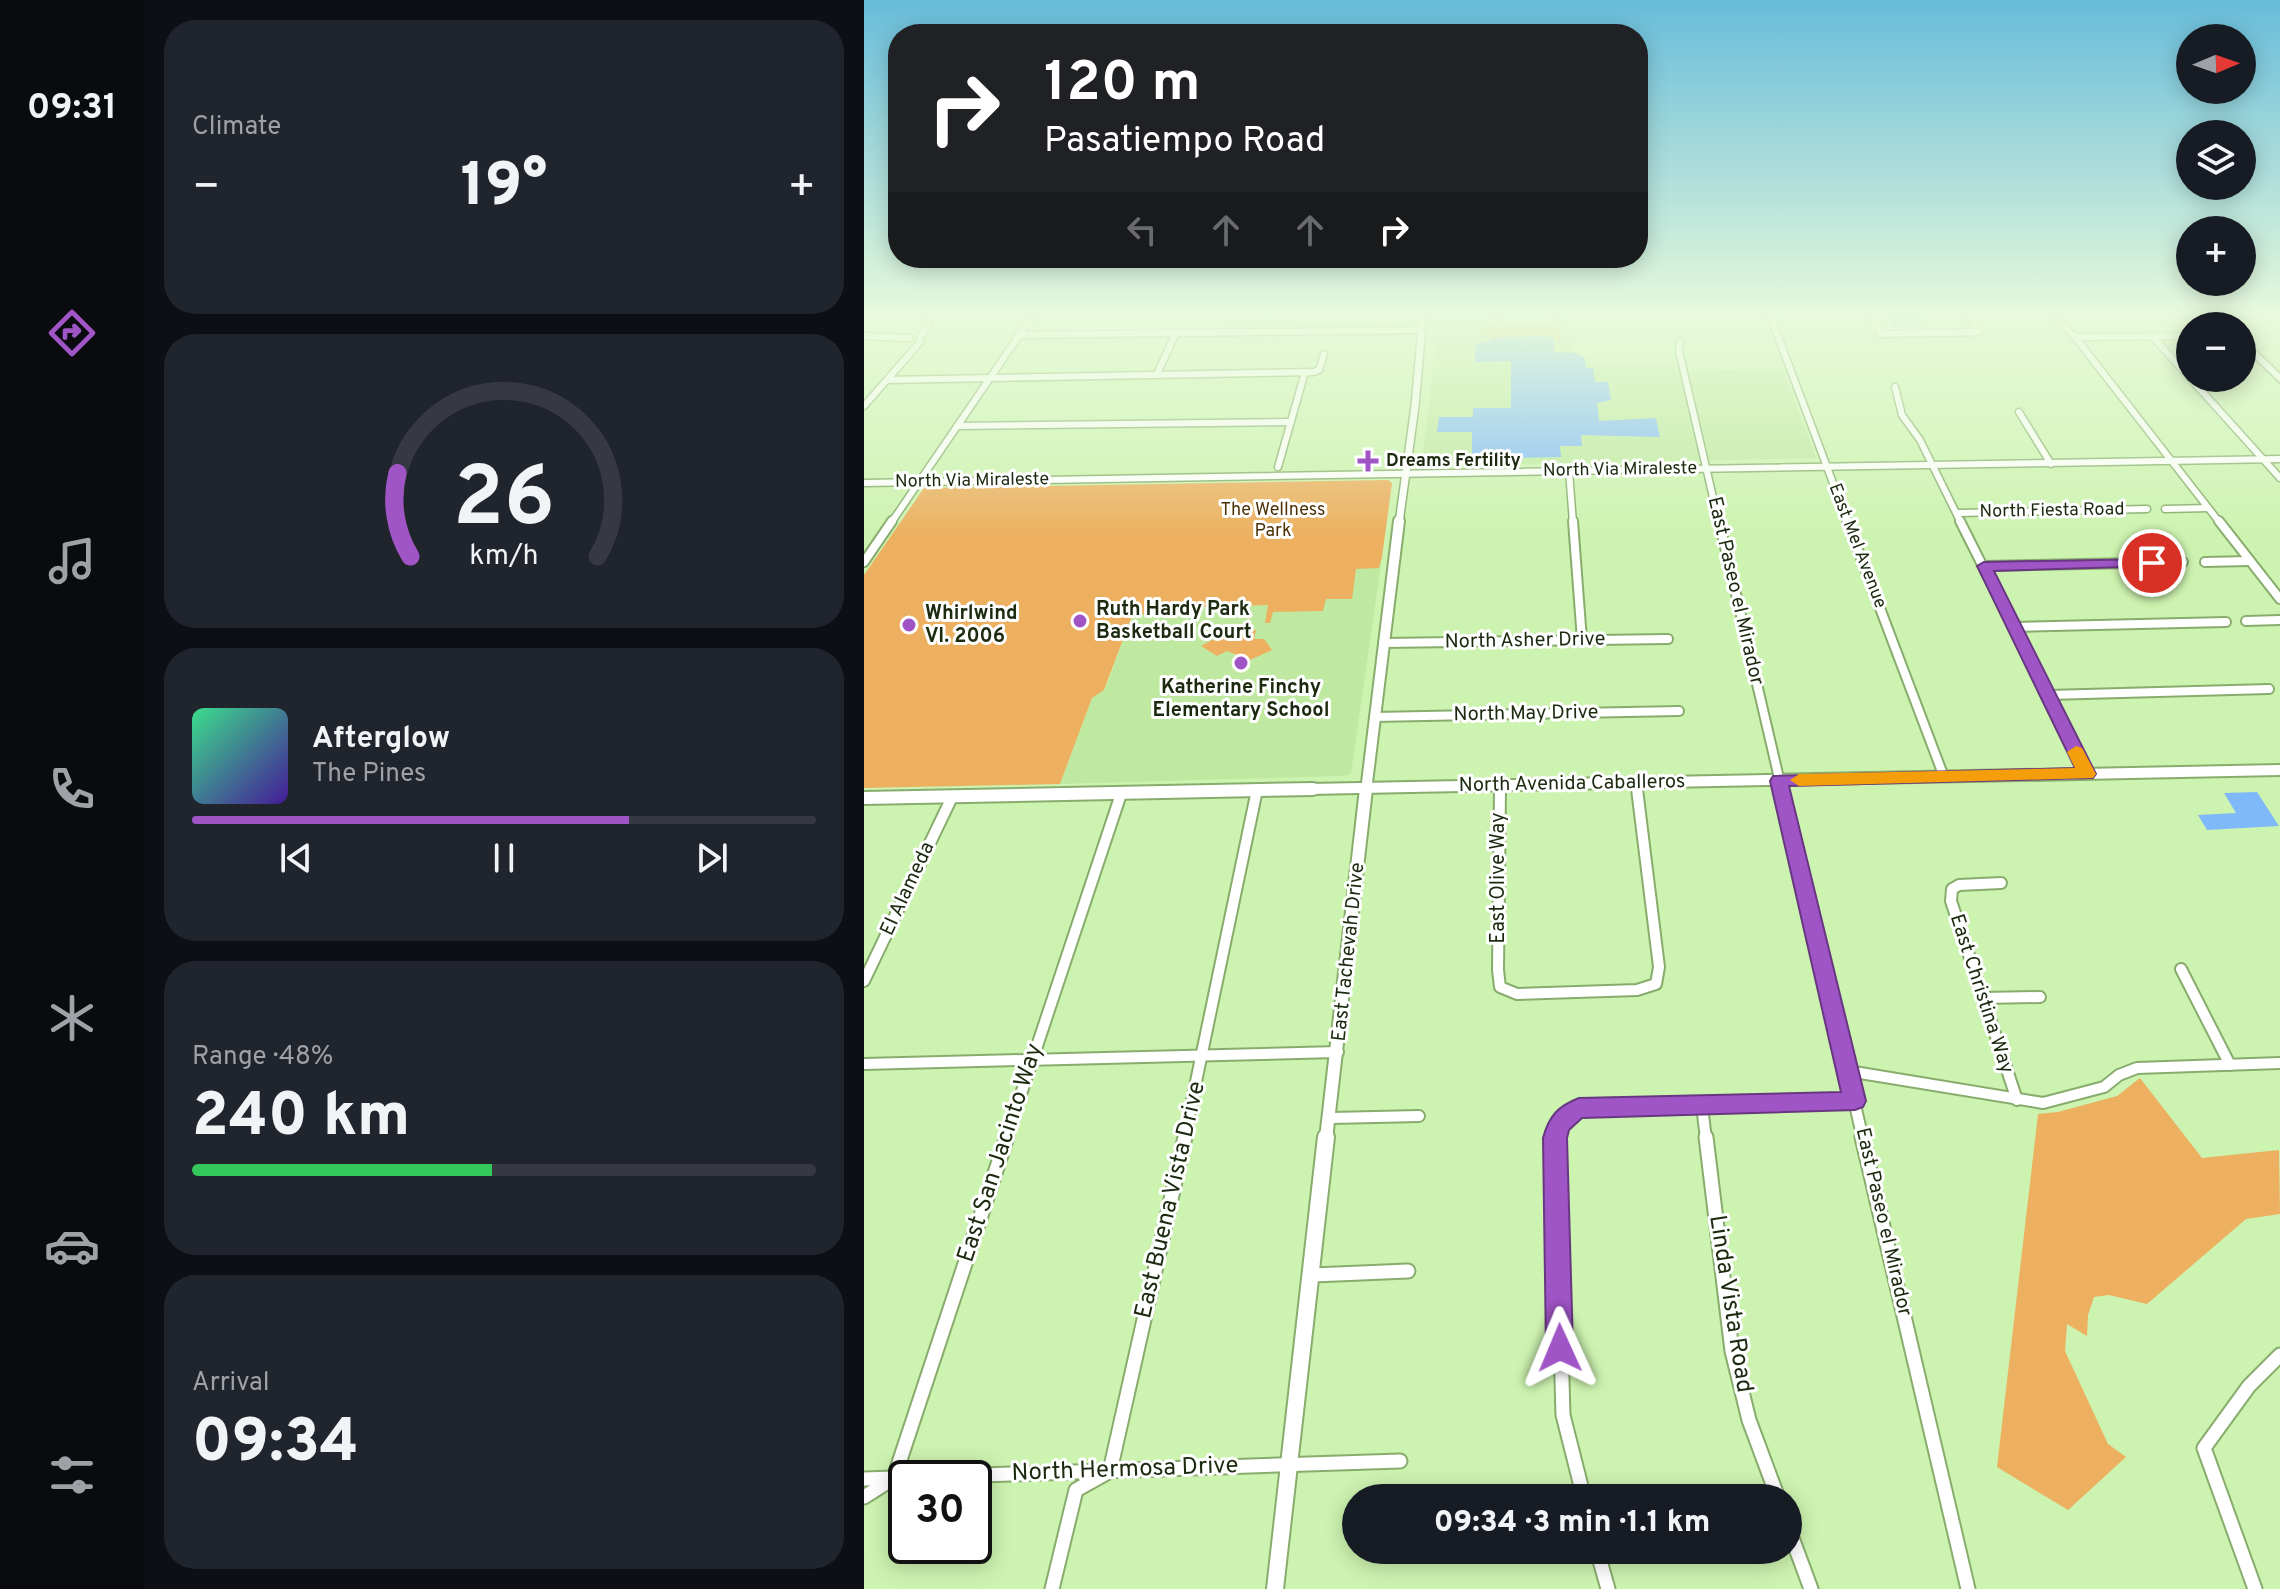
<!DOCTYPE html>
<html lang="en">
<head>
<meta charset="utf-8">
<style>
  :root { --surface:#171b24; --page:#20242c; --text:#f1f3f6; --muted:#9ea1a6; --line:#363941; --accent:#a055c7 }
  body { margin:0; font-family:Overpass,sans-serif; background:var(--page); color:var(--text); height:100vh; display:flex; flex-direction:column; font-size:30px; white-space:nowrap }
  * { box-sizing:border-box; margin:0 }
  p { font-size:26px; color:var(--muted) }
  .icon { flex:none; width:44px; height:44px; fill:none; stroke:currentColor; stroke-width:2; stroke-linecap:round; stroke-linejoin:round }
  .map { position:relative; flex:1; overflow:hidden }
  .panel { display:flex; flex-direction:column; gap:20px; padding:20px; background:#0d0f14; width:720px }
  .panel>* { flex:none }
  .guide { position:absolute; left:24px; top:24px; width:760px; height:244px; border-radius:32px; box-shadow:0 4px 20px #0003; background:#202124; color:#fff; overflow:hidden }
  .needle { width:52px; rotate:88deg }
  .buttons { position:absolute; left:1312px; top:24px; display:grid; gap:16px }
  .buttons a { display:grid; place-items:center; width:80px; height:80px; border-radius:50%; background:var(--surface); box-shadow:0 4px 20px #0003; font-size:40px }
  .speed { position:absolute; left:24px; top:1460px; display:flex; gap:16px; font-size:40px; font-weight:700; text-align:center }
  .speed>* { display:grid; place-content:center; width:104px; height:104px; border-radius:50%; background:var(--surface); box-shadow:0 4px 20px #0003; line-height:1 }
  .speed .limit { border:4px solid #111; border-radius:12px; background:#fff; color:#111 }
  .pin { position:absolute; display:grid; place-items:center; width:68px; height:68px; color:#fff; margin:-34px; border:4px solid #fff; border-radius:50%; box-shadow:0 2px 8px #0007 }
  .me { position:absolute; width:88px; margin:-44px; rotate:359deg; stroke-linejoin:round; filter:drop-shadow(0 0 6px #0008) }
  .turn { display:flex; align-items:center; gap:28px; height:168px; padding:0 24px; font-size:36px }
  .turn .icon { width:104px; height:104px; stroke-width:2.5 }
  .turn b { display:block; font-size:56px; line-height:68px }
  .lanes { display:flex; align-items:center; height:76px; padding:0 24px; background:#0003; justify-content:center; gap:40px; direction:ltr }
  .lanes .off { opacity:.35 }
  .big { font-size:60px; font-weight:800; line-height:1.1 }
  .panel .card { flex:1; display:flex; flex-direction:column; justify-content:center; gap:12px; min-width:0; padding:0 28px; border-radius:32px; background:var(--page) }
  .panel .dial { align-items:center; gap:0 }
  .dial svg { height:208px; overflow:visible; fill:none; stroke:var(--line); stroke-width:7; stroke-linecap:round; text-anchor:middle }
  .dial text { fill:var(--text); stroke:none }
  .song { display:flex; align-items:center; gap:24px }
  .cover { width:96px; height:96px; border-radius:12px; background:linear-gradient(135deg,hsl(150 70% 55%),hsl(260 70% 35%)) }
  .played { height:8px; border-radius:4px; background:linear-gradient(90deg,var(--accent) 70%,var(--line) 70%) }
  .keys { display:flex; justify-content:space-around; direction:ltr }
  .heat { display:flex; justify-content:space-between; align-items:center; font-size:44px; direction:ltr }
  .charge { height:12px; border-radius:6px; background:linear-gradient(90deg,#34c759 48%,var(--line) 0) }
  .trip { position:absolute; left:478px; top:1484px; width:460px; height:80px; border-radius:40px; background:var(--surface); box-shadow:0 4px 20px #0003; font-weight:800; line-height:80px; text-align:center }
  main { display:flex; flex:1; min-height:0 }
  .tabs { display:flex; flex-direction:column; width:144px; justify-content:space-around; align-items:center; background:#090b0e; color:var(--muted) }
  .tabs .icon { width:56px; height:56px }
  .tabs .on { color:var(--accent) }
  .tabs b { font-size:36px; color:var(--text) }
  .map>svg:first-child { display:block }
</style>
</head>
<body>
<main>
<nav class="tabs">
<b>09:31</b>
<svg class="icon on" aria-label="directions" viewBox="0 0 24 24"><path d="M12 3l9 9-9 9-9-9zM9 14v-3h6M13 9l2 2-2 2"/></svg>
<svg class="icon" aria-label="music" viewBox="0 0 24 24"><path d="M9 18V5l10-2v13"/><circle cx="6" cy="18" r="3"/><circle cx="16" cy="16" r="3"/></svg>
<svg class="icon" aria-label="phone" viewBox="0 0 24 24"><path d="M5 4h4l2 5-3 2q2 4 5 5l2-3 5 2v4C11 20 4 13 5 4z"/></svg>
<svg class="icon" aria-label="climate" viewBox="0 0 24 24"><path d="M12 3v18M4 7l16 10M4 17L20 7"/></svg>
<svg class="icon" aria-label="car" viewBox="0 0 24 24"><path d="M5 17H2v-5l4-1 3-4h7l3 4 3 1v5h-3M9 17h6M6 11h13"/><circle cx="7" cy="17" r="2"/><circle cx="17" cy="17" r="2"/></svg>
<svg class="icon" aria-label="filters" viewBox="0 0 24 24"><path d="M4 7h16M4 17h16"/><circle cx="9" cy="7" r="2"/><circle cx="15" cy="17" r="2"/></svg>
</nav>
<section class="panel">
<div class="card"><p>Climate</p>
<div class="heat"><a>−</a><b class="big">19°</b><a>+</a></div>
</div>
<div class="card dial"><svg viewBox="0 0 100 80">
<path d="M14 69A42 42 0 1 1 86 69"/>
<path d="M14 69A42 42 0 0 1 9 37" stroke="#a055c7"/>
<text x="50" y="56" font-size="32" font-weight="700">26</text>
<text x="50" y="72" font-size="11">km/h</text>
</svg></div>
<div class="card">
<div class="song"><i class="cover"></i><div><b>Afterglow</b><p>The Pines</p></div></div>
<div class="played"></div>
<div class="keys"><svg class="icon" aria-label="previous" viewBox="0 0 24 24"><path d="M18 5L8 12l10 7zM5 5v14"/></svg><svg class="icon" aria-label="pause" viewBox="0 0 24 24"><path d="M8 5v14M16 5v14"/></svg><svg class="icon" aria-label="next" viewBox="0 0 24 24"><path d="M6 5l10 7-10 7zM19 5v14"/></svg></div>
</div>
<div class="card"><p>Range · 48%</p><b class="big">240 km</b><div class="charge"></div></div>
<div class="card"><p>Arrival</p><b class="big">09:34</b></div>
</section>
<div class="map">
<svg width="1416" height="1589" viewBox="0 0 1416 1589">
  <rect width="100%" height="100%" fill="#cdf3b0"/>
  <g fill="#bfe9a0">
    <polygon points="575,315 705,315 709,350 728,362 739,364 810,365 812,371 919,369 952,458 561,466 558,463"/>
    <polygon points="518,557 487,773 479,776 196,784 228,698 241,690 268,616 273,615 301,561"/>
  </g>
  <g fill="#ecb060">
    <polygon points="629,319 666,323 693,319 696,343 688,338 627,339 626,333 618,332"/>
    <polygon points="524,480 528,483 518,557 515,568 492,569 488,599 462,599 459,611 409,612 406,623 401,623 404,605 285,608 282,614 268,616 240,690 228,698 196,784 0,788 0,575 60,488"/>
    <polygon points="366,630 392,630 390,639 400,639 408,650 386,660 363,651 353,656 337,646"/>
    <polygon points="1276,1078 1338,1158 1415,1150 1416,1214 1382,1219 1283,1304 1245,1295 1230,1297 1224,1315 1223,1336 1203,1324 1201,1351 1244,1444 1262,1457 1204,1510 1133,1467 1174,1114 1194,1112 1253,1096"/>
  </g>
  <g fill="#80b9fa">
    <polygon points="1023,315 1054,315 1061,326 1031,328"/>
    <polygon points="683,336 690,338 690,352 712,353 720,357 722,368 729,368 731,382 744,382 747,400 733,403 735,421 792,418 796,437 717,435 718,446 696,446 697,457 641,458 608,456 608,432 573,432 575,417 609,417 609,408 647,408 647,361 611,362 612,344 636,337"/>
    <polygon points="1393,792 1415,826 1343,830 1334,815 1372,813 1360,793"/>
  </g>
  <g fill="none" stroke-linecap="round" stroke-linejoin="round">
    <defs>
      <g id="minor-far3">
        <polyline points="906,315 984,523"/>
        <polyline points="1006,315 1017,334 1115,332 1105,315"/>
        <polyline points="1189,315 1211,337 1356,523"/>
        <polyline points="155,335 557,330"/>
        <polyline points="0,336 45,338"/>
        <polyline points="56,336 65,325 63,315"/>
        <polyline points="1288,336 1326,378"/>
        <polyline points="1211,337 1326,336"/>
        <polyline points="816,341 815,351 855,523"/>
        <polyline points="293,374 312,333"/>
        <polyline points="1326,378 1416,478"/>
        <polyline points="23,380 450,372 455,370 460,354"/>
        <polyline points="1031,387 1038,415 1056,440 1097,523"/>
        <polyline points="0,406 56,342"/>
        <polyline points="1155,412 1187,464"/>
        <polyline points="93,426 426,422"/>
        <polyline points="414,467 441,372"/>
        <polyline points="705,471 709,523"/>
        <polyline points="0,483 1416,459"/>
        <polyline points="1301,509 1344,508"/>
        <polyline points="1094,513 1283,509"/>
        <polyline points="27,523 169,315"/>
      </g>
      <g id="minor-far2">
        <polyline points="709,521 718,640"/>
        <polyline points="855,521 918,791"/>
        <polyline points="983,521 1080,777"/>
        <polyline points="1096,521 1223,774"/>
        <polyline points="1355,521 1416,599"/>
        <polyline points="0,562 28,521"/>
        <polyline points="1341,562 1386,561"/>
        <polyline points="1120,566 1319,562"/>
        <polyline points="1382,621 1416,620"/>
        <polyline points="1150,627 1362,622"/>
        <polyline points="519,643 804,639"/>
        <polyline points="1184,695 1405,689"/>
        <polyline points="510,717 815,711"/>
        <polyline points="772,783 773,791"/>
        <polyline points="636,791 636,785"/>
      </g>
      <g id="minor-far1">
        <polyline points="636,789 634,970 636,987 653,994 773,990 792,984 795,967 773,789"/>
        <polyline points="917,789 999,1139"/>
        <polyline points="1137,883 1095,885 1088,889 1087,901 1153,1100"/>
        <polyline points="1317,969 1366,1065"/>
        <polyline points="0,981 88,797"/>
        <polyline points="1118,998 1176,997"/>
        <polyline points="0,1064 474,1052"/>
        <polyline points="984,1071 1179,1103 1240,1087 1255,1075 1273,1068 1416,1063"/>
        <polyline points="838,1106 842,1139"/>
        <polyline points="467,1118 555,1116"/>
        <polyline points="142,1139 257,794"/>
        <polyline points="320,1139 393,790"/>
        <polyline points="691,1139 699,1120 715,1108 991,1101"/>
      </g>
      <g id="minor">
        <polyline points="691,1137 699,1415 720,1498"/>
        <polyline points="842,1137 868,1351 885,1420 914,1498"/>
        <polyline points="998,1137 1104,1589"/>
        <polyline points="449,1275 544,1271"/>
        <polyline points="0,1479 536,1461"/>
        <polyline points="0,1497 30,1478 143,1137"/>
        <polyline points="924,1527 947,1589"/>
        <polyline points="733,1550 744,1589"/>
        <polyline points="188,1589 212,1490 246,1471 321,1137"/>
        <polyline points="1391,1589 1340,1448 1385,1386 1416,1355"/>
      </g>
      <polyline id="tertiary-far3" points="535,523 551,406 559,315"/>
      <g id="tertiary-far2">
        <polyline points="348,791 1416,770"/>
        <polyline points="502,791 535,521"/>
      </g>
      <g id="tertiary-far1">
        <polyline points="0,798 449,789"/>
        <polyline points="462,1139 502,789"/>
      </g>
      <polyline id="tertiary" points="411,1589 462,1137"/>
      <g id="primary">
        <polygon points="1347,315 1355,315 1366,326 1357,326"/>
        <polygon points="1378,338 1416,374 1416,382 1378,346"/>
      </g>
    </defs>
    <use href="#minor-far3" stroke="#88ac6d" stroke-width="9"/>
    <use href="#minor-far2" stroke="#88ac6d" stroke-width="12"/>
    <use href="#minor-far1" stroke="#88ac6d" stroke-width="14"/>
    <use href="#minor" stroke="#88ac6d" stroke-width="17"/>
    <use href="#tertiary-far3" stroke="#88ac6d" stroke-width="10"/>
    <use href="#tertiary-far2" stroke="#88ac6d" stroke-width="14"/>
    <use href="#tertiary-far1" stroke="#88ac6d" stroke-width="16"/>
    <use href="#tertiary" stroke="#88ac6d" stroke-width="20"/>
    <use href="#primary" stroke="#88ac6d" stroke-width="4"/>
    <use href="#minor-far3" stroke="#fff" stroke-width="6"/>
    <use href="#minor-far2" stroke="#fff" stroke-width="8"/>
    <use href="#minor-far1" stroke="#fff" stroke-width="10"/>
    <use href="#minor" stroke="#fff" stroke-width="13"/>
    <use href="#tertiary-far3" stroke="#fff" stroke-width="7"/>
    <use href="#tertiary-far2" stroke="#fff" stroke-width="10"/>
    <use href="#tertiary-far1" stroke="#fff" stroke-width="12"/>
    <use href="#tertiary" stroke="#fff" stroke-width="16"/>
    <use href="#primary" fill="#fff" fill-rule="evenodd"/>
  </g>
  <linearGradient id="sky" x2="0" y2="1"><stop stop-color="#67bcda"/><stop offset="0.59" stop-color="#e8fadb"/><stop offset="1" stop-color="#e8fadb" stop-opacity="0"/></linearGradient>
  <rect width="1416" height="537" fill="url(#sky)"/>
  <path fill="#a055c7" stroke="#683781" stroke-width="2" d="M1288,559L1295,563L1293,566L1130,571L1232,774L1229,778L925,786L1002,1101L999,1107L991,1110L718,1118L705,1130L703,1138L709,1348L705,1357L696,1361L686,1357L682,1348L679,1138C685,1116 694,1106 715,1098L977,1092L906,781L909,776L1211,768L1113,566L1120,562Z"/>
  <polygon fill="#f59e0b" points="1212,746 1218,748 1232,774 1229,778 935,786 926,780 935,774 1211,768 1203,752"/>
  <g fill="#a055c7" stroke="#fff" stroke-width="3">
    <path d="M500 449h8v8h8v8h-8v8h-8v-8h-8v-8h8z"/>
    <circle cx="216" cy="621" r="8"/>
    <circle cx="45" cy="625" r="8"/>
    <circle cx="377" cy="663" r="8"/>
  </g>
  <g text-anchor="middle" dominant-baseline="central" stroke-width="6" stroke-linejoin="round" paint-order="stroke">
    <g font-size="18" font-weight="bold" fill="#1c2a10" stroke="#fff" text-anchor="start">
      <text x="522" y="461">Dreams Fertility</text>
    </g>
    <g font-size="18" fill="#1c2a10" stroke="#fff">
      <text transform="translate(756 470) rotate(-1)">North Via Miraleste</text>
      <text transform="translate(108 481) rotate(-1)">North Via Miraleste</text>
      <text transform="translate(1188 511) rotate(-1)">North Fiesta Road</text>
      <text transform="translate(993 546) rotate(69)">East Mel Avenue</text>
    </g>
    <g font-size="18" fill="#4d3106" stroke="#fff">
      <text x="409" y="510">The Wellness<tspan x="409" dy="21">Park</tspan></text>
    </g>
    <g font-size="20" fill="#1c2a10" stroke="#fff">
      <text transform="translate(871 591) rotate(77)">East Paseo el Mirador</text>
      <text transform="translate(661 641) rotate(-1)">North Asher Drive</text>
      <text transform="translate(662 714) rotate(-1)">North May Drive</text>
      <text transform="translate(708 784) rotate(-1)">North Avenida Caballeros</text>
      <text transform="translate(635 878) rotate(-90)">East Olive Way</text>
      <text transform="translate(44 889) rotate(-65)">El Alameda</text>
      <text transform="translate(485 952) rotate(-84)">East Tachevah Drive</text>
      <text transform="translate(1117 994) rotate(72)">East Christina Way</text>
      <text transform="translate(1019 1222) rotate(77)">East Paseo el Mirador</text>
    </g>
    <g font-size="20" font-weight="bold" fill="#1c2a10" stroke="#fff" text-anchor="start">
      <text x="232" y="610">Ruth Hardy Park<tspan x="232" dy="23">Basketball Court</tspan></text>
      <text x="61" y="614">Whirlwind<tspan x="61" dy="23">VI. 2006</tspan></text>
      <text x="377" y="688" text-anchor="middle">Katherine Finchy<tspan x="377" dy="23">Elementary School</tspan></text>
    </g>
    <g font-size="24" fill="#1c2a10" stroke="#fff">
      <text transform="translate(137 1153) rotate(-72)">East San Jacinto Way</text>
      <text transform="translate(307 1200) rotate(-77)">East Buena Vista Drive</text>
      <text transform="translate(866 1304) rotate(81)">Linda Vista Road</text>
      <text transform="translate(261 1470) rotate(-2)">North Hermosa Drive</text>
    </g>
  </g>
</svg>
<div class="buttons">
<a><svg class="needle" viewBox="-14 -14 28 28"><path d="M0-13l5 13h-10z" fill="#e53935"/><path d="M0 13l5-13h-10z" fill="#9ea1a6"/></svg></a>
<a><svg class="icon" aria-label="layers" viewBox="0 0 24 24"><path d="M12 4l9 5-9 5-9-5zM3 14l9 5 9-5"/></svg></a>
<a>+</a>
<a>−</a>
</div>
<div class="speed"><div class="limit">30</div></div>
<div class="pin" style="left:1288px;top:563px;background:#d93025"><svg class="icon" aria-label="arrive" viewBox="0 0 24 24"><path d="M6 21V4h12l-3 4 3 4H6"/></svg></div>
<svg class="me" style="left:696px;top:1348px" viewBox="-20 -20 40 40"><path d="M0-17L14 15 0 8-14 15z" fill="#a055c7" stroke="#fff" stroke-width="4"/></svg>
<div class="trip">09:34 · 3 min · 1.1 km</div>
<div class="guide">
<div class="turn"><svg class="icon" aria-label="right" viewBox="0 0 24 24"><path d="M7 20v-9h11M14 6l5 5-5 5"/></svg><div><b>120 m</b>Pasatiempo Road</div></div>
<div class="lanes"><svg class="icon off" aria-label="left" viewBox="0 0 24 24"><path d="M17 20v-9H6M10 6l-5 5 5 5"/></svg><svg class="icon off" aria-label="ahead" viewBox="0 0 24 24"><path d="M12 20V5M6 11l6-6 6 6"/></svg><svg class="icon off" aria-label="ahead" viewBox="0 0 24 24"><path d="M12 20V5M6 11l6-6 6 6"/></svg><svg class="icon" aria-label="right" viewBox="0 0 24 24"><path d="M7 20v-9h11M14 6l5 5-5 5"/></svg></div>
</div>
</div>
</main>
</body>
</html>
